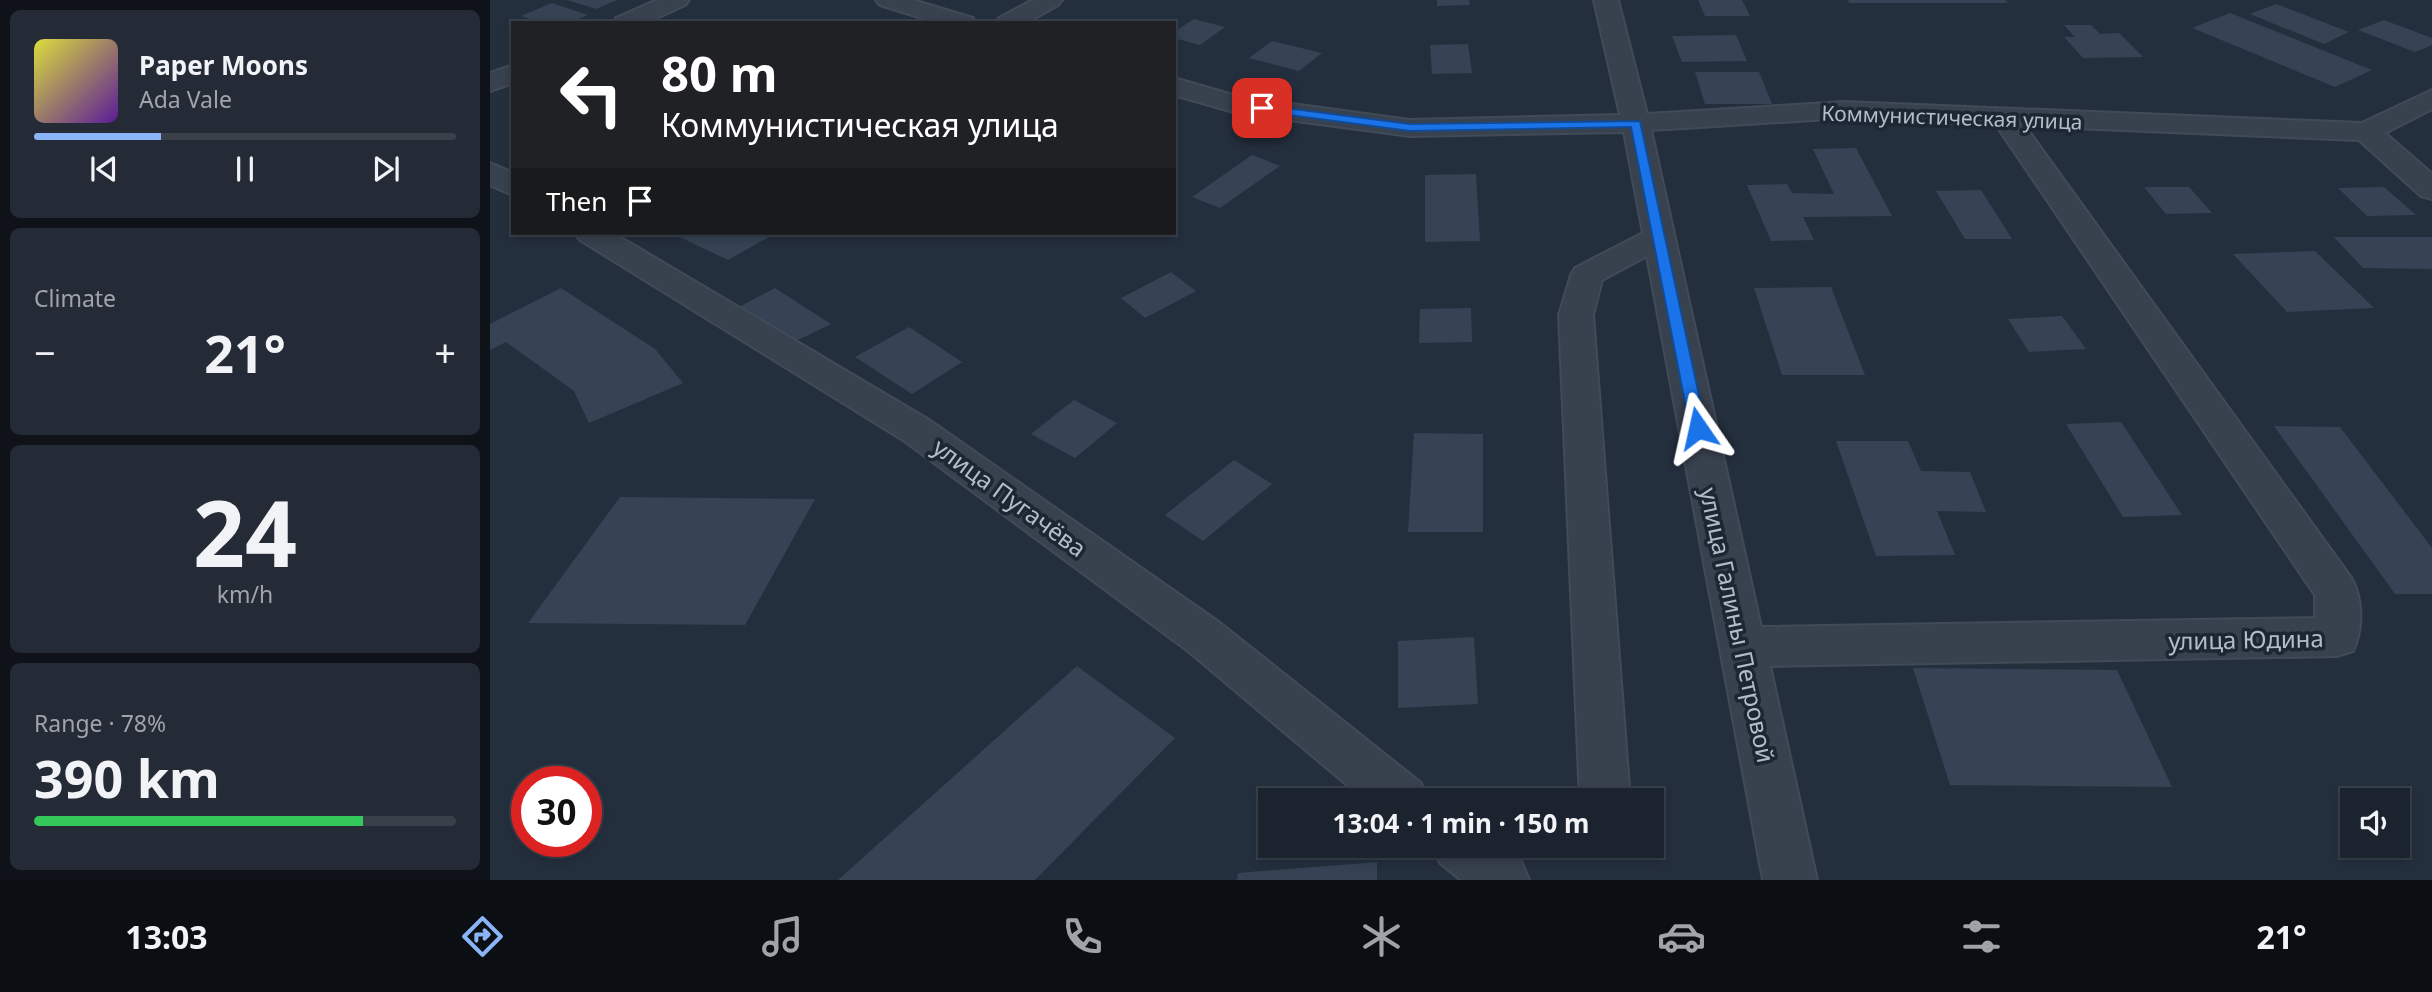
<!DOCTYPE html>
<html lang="en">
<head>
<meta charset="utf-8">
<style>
  :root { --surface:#1b232e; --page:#242b36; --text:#f1f3f6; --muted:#a0a4aa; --line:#39404a; --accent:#8ab4f8 }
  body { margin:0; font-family:"Noto Sans",sans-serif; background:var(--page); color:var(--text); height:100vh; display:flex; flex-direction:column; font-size:26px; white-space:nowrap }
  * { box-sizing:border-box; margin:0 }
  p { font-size:23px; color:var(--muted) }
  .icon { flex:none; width:38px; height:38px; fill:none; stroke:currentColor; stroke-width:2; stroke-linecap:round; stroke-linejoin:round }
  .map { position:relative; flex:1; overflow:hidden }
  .side { display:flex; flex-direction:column; gap:10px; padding:10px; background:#0f1319; width:490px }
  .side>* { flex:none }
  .guide { position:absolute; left:21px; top:21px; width:665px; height:214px; border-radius:0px; box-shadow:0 4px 10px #0003,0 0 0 2px var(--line); background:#202124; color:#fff; overflow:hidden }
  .fabs { position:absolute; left:1850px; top:788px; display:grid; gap:14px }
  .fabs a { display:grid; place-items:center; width:70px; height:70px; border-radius:0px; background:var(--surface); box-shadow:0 4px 10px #0003,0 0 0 2px var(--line); font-size:35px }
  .speed { position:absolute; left:21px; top:766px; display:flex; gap:14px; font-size:35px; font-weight:700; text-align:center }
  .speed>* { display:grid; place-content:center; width:91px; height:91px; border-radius:50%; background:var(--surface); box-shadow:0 4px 10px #0003,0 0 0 2px var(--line); line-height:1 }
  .speed .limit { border:10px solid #d22; background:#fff; color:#111 }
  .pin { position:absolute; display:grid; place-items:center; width:60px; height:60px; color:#fff; margin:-30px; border-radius:14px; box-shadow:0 4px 10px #0006 }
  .me { position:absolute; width:77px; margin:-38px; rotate:349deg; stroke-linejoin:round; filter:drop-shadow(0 0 5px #0008) }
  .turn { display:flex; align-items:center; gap:24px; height:147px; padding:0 35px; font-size:32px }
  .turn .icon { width:91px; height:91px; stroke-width:2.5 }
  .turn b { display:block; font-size:49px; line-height:60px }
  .then { display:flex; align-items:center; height:66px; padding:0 35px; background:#0003; gap:14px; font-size:26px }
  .big { font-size:52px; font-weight:700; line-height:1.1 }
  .side .card { flex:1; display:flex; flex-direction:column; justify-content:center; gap:10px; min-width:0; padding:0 24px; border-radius:10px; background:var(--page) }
  .side .dial { align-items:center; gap:0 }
  .dial b { font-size:91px; line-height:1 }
  .song { display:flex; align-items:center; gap:21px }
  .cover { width:84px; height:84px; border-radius:10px; background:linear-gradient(135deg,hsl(60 70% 55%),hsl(270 70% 35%)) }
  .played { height:7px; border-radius:4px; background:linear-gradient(90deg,var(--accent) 30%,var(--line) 30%) }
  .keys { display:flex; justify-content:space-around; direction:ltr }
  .heat { display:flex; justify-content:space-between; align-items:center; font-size:38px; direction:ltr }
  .charge { height:10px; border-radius:5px; background:linear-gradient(90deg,#34c759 78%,var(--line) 0) }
  .trip { position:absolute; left:768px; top:788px; width:406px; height:70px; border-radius:0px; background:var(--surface); box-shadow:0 4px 10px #0003,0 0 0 2px var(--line); font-weight:700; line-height:70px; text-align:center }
  .tabs { display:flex; height:112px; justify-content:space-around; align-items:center; background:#0b0e12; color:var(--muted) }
  .tabs .icon { width:49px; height:49px }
  .tabs .on { color:var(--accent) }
  .tabs b { font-size:32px; color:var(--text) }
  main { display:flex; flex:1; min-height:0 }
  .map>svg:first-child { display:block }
</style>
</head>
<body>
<main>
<section class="side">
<div class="card">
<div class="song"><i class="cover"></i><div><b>Paper Moons</b><p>Ada Vale</p></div></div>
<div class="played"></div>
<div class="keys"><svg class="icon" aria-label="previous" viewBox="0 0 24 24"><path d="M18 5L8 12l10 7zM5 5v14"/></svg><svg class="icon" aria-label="pause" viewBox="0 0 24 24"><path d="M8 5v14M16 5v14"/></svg><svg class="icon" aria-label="next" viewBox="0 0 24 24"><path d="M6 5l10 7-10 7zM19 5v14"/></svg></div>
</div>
<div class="card"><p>Climate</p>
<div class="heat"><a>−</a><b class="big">21°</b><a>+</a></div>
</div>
<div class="card dial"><b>24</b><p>km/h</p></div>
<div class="card"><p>Range · 78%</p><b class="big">390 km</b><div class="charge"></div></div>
</section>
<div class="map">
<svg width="1942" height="880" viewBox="0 0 1942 880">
  <rect width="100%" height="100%" fill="#242f3e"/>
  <g fill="#364354">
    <polygon points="77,0 127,0 106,9"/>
    <polygon points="947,0 979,0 980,5 947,6"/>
    <polygon points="1208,0 1252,0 1260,16 1215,16"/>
    <polygon points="1358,0 1515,0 1518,3 1359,3"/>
    <polygon points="62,3 98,15 79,23 52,23 31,16"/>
    <polygon points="1786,4 1859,32 1834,44 1760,14"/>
    <polygon points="1740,13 1882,70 1845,87 1702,28"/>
    <polygon points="704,19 735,27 710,45 684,38 684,32"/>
    <polygon points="1894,20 1942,38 1942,45 1925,52 1868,30"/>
    <polygon points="1574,25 1601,25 1610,34 1629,33 1653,57 1593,58 1574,37 1585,37"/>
    <polygon points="1246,35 1257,61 1192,62 1182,36"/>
    <polygon points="782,41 832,53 809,71 759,58"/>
    <polygon points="978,44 982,73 942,74 940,45"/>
    <polygon points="1205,72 1269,72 1282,104 1215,104"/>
    <polygon points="1366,148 1402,216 1313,217 1324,240 1281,241 1257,185 1297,184 1302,193 1344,194 1323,149"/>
    <polygon points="762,155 790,166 730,208 702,197"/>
    <polygon points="986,174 990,241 935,242 935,175"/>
    <polygon points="1654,187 1699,187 1722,213 1676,214"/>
    <polygon points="1894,187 1926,215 1877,216 1848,188"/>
    <polygon points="1491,190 1522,239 1475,239 1446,191"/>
    <polygon points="181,233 286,233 238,260"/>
    <polygon points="1844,237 1942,237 1942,269 1873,268"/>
    <polygon points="1825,251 1884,308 1797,312 1743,254"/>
    <polygon points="681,272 706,291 655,318 631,298"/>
    <polygon points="1341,287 1375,375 1292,375 1264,288"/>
    <polygon points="71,288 165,349 193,383 99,423 84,391 16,342 0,350 0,324"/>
    <polygon points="285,288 341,324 302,343 245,309"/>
    <polygon points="981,308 982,342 929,343 930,309"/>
    <polygon points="1572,316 1596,349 1539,352 1518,319"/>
    <polygon points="419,327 472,362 422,394 365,357"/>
    <polygon points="584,400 627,423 585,458 541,434"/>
    <polygon points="1631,422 1692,515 1633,517 1576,424"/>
    <polygon points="1784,426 1850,427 1942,548 1942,594 1905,594"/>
    <polygon points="924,433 993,434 993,532 918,532"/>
    <polygon points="1346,441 1418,441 1431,471 1480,472 1496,512 1447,511 1465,555 1386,556"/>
    <polygon points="744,460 782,484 713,541 675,515"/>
    <polygon points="130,497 325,499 255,625 38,623"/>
    <polygon points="984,637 988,704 908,708 908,641"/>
    <polygon points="587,666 685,738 545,880 348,880"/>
    <polygon points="1423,668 1627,670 1682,787 1460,785"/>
    <polygon points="887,862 887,880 747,880 748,873"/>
  </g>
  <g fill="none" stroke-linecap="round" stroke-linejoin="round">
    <defs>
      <g id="minor">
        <polygon points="167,0 199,0 195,5 156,23 123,23 126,18"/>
        <polygon points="386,0 423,0 483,18 486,23 448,23 390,5"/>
        <polygon points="543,0 572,0 568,5 536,23 506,23 509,18"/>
        <path d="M1104,0H1128L1157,114L1355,102L1872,123L1942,90V109L1895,133L1942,174V199L1931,196L1869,140L1535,126L1862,579C1873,600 1873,630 1863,651L1847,656L1280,666L1327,880H1273L1157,256L1112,280L1103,315L1140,800H1090L1069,315L1081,275L1085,268L1153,233L1134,132L920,136L747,113L684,95V78L750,97L920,120L1130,115ZM1355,118L1506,125L1825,595V618L1271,627L1161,130Z"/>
        <polygon points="23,65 23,83 0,91 0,73"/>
        <polygon points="0,163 23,173 23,195 0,185"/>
        <polygon points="85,233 123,233 439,420 730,623 931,783 938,800 875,800 698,651 413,440 90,240"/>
        <polygon points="943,845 1011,845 1031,861 1039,880 971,880 950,863"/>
      </g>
    </defs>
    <use href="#minor" stroke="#414a57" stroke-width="4"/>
    <use href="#minor" fill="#38414e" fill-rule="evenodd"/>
  </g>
  <polygon fill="#1a73e8" stroke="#114b97" stroke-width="2" points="772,105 920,124 1150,121 1216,428 1213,432 1208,434 1200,428 1141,127 920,131 768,111 766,108"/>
  <g text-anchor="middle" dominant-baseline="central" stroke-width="7" stroke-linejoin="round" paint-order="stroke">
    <g font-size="21" fill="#b4bcc9" stroke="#1d2633">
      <text transform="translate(1462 117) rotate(2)">Коммунистическая улица</text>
    </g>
    <g font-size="24" fill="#b4bcc9" stroke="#1d2633">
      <text transform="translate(520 497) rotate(36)">улица Пугачёва</text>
      <text transform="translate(1248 625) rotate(78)">улица Галины Петровой</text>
      <text transform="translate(1756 639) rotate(-1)">улица Юдина</text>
    </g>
  </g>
</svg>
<div class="fabs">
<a><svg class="icon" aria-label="sound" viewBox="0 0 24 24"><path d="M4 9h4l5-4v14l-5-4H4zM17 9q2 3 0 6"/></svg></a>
</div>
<div class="speed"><div class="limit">30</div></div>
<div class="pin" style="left:772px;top:108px;background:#d93025"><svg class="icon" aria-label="arrive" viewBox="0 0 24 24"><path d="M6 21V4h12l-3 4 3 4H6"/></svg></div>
<svg class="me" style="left:1208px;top:428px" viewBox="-20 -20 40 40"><path d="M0-17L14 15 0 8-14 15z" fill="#1a73e8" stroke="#fff" stroke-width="4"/></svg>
<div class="trip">13:04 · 1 min · 150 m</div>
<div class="guide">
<div class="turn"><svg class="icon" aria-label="left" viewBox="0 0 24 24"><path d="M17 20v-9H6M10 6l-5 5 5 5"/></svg><div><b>80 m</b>Коммунистическая улица</div></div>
<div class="then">Then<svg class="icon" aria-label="arrive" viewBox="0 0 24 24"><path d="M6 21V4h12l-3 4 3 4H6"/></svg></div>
</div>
</div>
</main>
<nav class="tabs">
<b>13:03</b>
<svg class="icon on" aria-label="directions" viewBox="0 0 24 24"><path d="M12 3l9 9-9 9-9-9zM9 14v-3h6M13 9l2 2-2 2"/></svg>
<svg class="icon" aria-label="music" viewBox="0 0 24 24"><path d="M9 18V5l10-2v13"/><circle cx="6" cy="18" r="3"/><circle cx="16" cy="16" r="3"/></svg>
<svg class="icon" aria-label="phone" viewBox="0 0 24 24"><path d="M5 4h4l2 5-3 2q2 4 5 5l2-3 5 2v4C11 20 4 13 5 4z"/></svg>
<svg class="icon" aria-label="climate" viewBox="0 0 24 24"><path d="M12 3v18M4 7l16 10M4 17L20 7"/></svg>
<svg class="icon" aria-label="car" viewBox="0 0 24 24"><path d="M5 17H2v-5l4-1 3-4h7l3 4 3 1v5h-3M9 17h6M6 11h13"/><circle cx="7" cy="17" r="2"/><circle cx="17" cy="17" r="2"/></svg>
<svg class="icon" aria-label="filters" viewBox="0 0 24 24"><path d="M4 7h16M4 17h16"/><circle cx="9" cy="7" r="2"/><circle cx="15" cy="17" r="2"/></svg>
<b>21°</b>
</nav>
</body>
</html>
